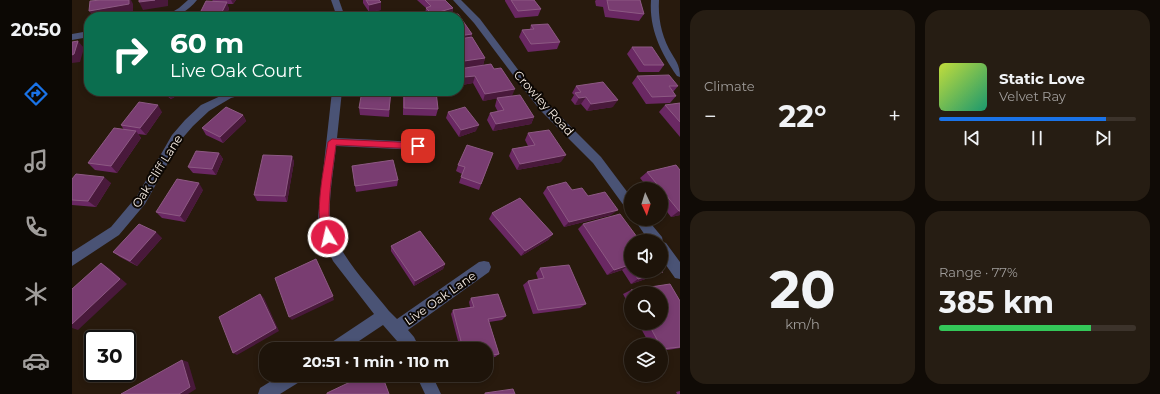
<!DOCTYPE html>
<html lang="en">
<head>
<meta charset="utf-8">
<style>
  :root { --surface:#1e140a; --page:#261d13; --text:#f1f3f6; --muted:#a19e9c; --line:#3c332b; --accent:#1a73e8 }
  body { margin:0; font-family:Montserrat,sans-serif; background:var(--page); color:var(--text); height:100vh; display:flex; flex-direction:column; font-size:15px; white-space:nowrap }
  * { box-sizing:border-box; margin:0 }
  p { font-size:13px; color:var(--muted) }
  .icon { flex:none; width:22px; height:22px; fill:none; stroke:currentColor; stroke-width:2; stroke-linecap:round; stroke-linejoin:round }
  .map { position:relative; flex:1; overflow:hidden }
  .panel { display:flex; flex-direction:column; gap:10px; padding:10px; background:#100b06; width:480px }
  .panel>* { flex:none }
  .banner { position:absolute; left:12px; top:12px; width:380px; height:84px; border-radius:16px; box-shadow:0 2px 6px #0003,0 0 0 1px var(--line); background:#0b6e4f; color:#fff; overflow:hidden }
  .needle { width:26px; rotate:176deg }
  .fabs { position:absolute; left:552px; top:182px; display:grid; gap:8px }
  .fabs a { display:grid; place-items:center; width:44px; height:44px; border-radius:50%; background:var(--surface); box-shadow:0 2px 6px #0003,0 0 0 1px var(--line); font-size:20px }
  .speed { position:absolute; left:12px; top:330px; display:flex; gap:8px; font-size:20px; font-weight:700; text-align:center }
  .speed>* { display:grid; place-content:center; width:52px; height:52px; border-radius:50%; background:var(--surface); box-shadow:0 2px 6px #0003,0 0 0 1px var(--line); line-height:1 }
  .speed .limit { border:2px solid #111; border-radius:6px; background:#fff; color:#111 }
  .pin { position:absolute; display:grid; place-items:center; width:34px; height:34px; color:#fff; margin:-17px; border-radius:8px; box-shadow:0 2px 6px #0006 }
  .me { position:absolute; width:44px; margin:-22px; rotate:351deg; stroke-linejoin:round; filter:drop-shadow(0 0 3px #0008) }
  .turn { display:flex; align-items:center; gap:14px; height:84px; padding:0 20px; font-size:18px }
  .turn .icon { width:52px; height:52px; stroke-width:2.5 }
  .turn b { display:block; font-size:28px; line-height:34px }
  .big { font-size:30px; font-weight:700; line-height:1.1 }
  .panel .widget { flex:1; display:flex; flex-direction:column; justify-content:center; gap:6px; min-width:0; padding:0 14px; border-radius:16px; background:var(--page) }
  .panel .dial { align-items:center; gap:0 }
  .dial b { font-size:52px; line-height:1 }
  .song { display:flex; align-items:center; gap:12px }
  .cover { width:48px; height:48px; border-radius:6px; background:linear-gradient(135deg,hsl(70 70% 55%),hsl(160 70% 35%)) }
  .played { height:4px; border-radius:2px; background:linear-gradient(90deg,var(--accent) 85%,var(--line) 85%) }
  .keys { display:flex; justify-content:space-around; direction:ltr }
  .heat { display:flex; justify-content:space-between; align-items:center; font-size:22px; direction:ltr }
  .charge { height:6px; border-radius:3px; background:linear-gradient(90deg,#34c759 77%,var(--line) 0) }
  .panel .tiles { flex:1; display:grid; gap:10px; grid-template-columns:repeat(2,1fr) }
  .trip { position:absolute; left:187px; top:342px; width:234px; height:40px; border-radius:16px; background:var(--surface); box-shadow:0 2px 6px #0003,0 0 0 1px var(--line); font-weight:700; line-height:40px; text-align:center }
  main { display:flex; flex:1; min-height:0 }
  .tabs { display:flex; flex-direction:column; width:72px; justify-content:space-around; align-items:center; background:#0c0804; color:var(--muted) }
  .tabs .icon { width:28px; height:28px }
  .tabs .on { color:var(--accent) }
  .tabs b { font-size:18px; color:var(--text) }
  .map>svg:first-child { display:block }
</style>
</head>
<body>
<main>
<nav class="tabs">
<b>20:50</b>
<svg class="icon on" aria-label="directions" viewBox="0 0 24 24"><path d="M12 3l9 9-9 9-9-9zM9 14v-3h6M13 9l2 2-2 2"/></svg>
<svg class="icon" aria-label="music" viewBox="0 0 24 24"><path d="M9 18V5l10-2v13"/><circle cx="6" cy="18" r="3"/><circle cx="16" cy="16" r="3"/></svg>
<svg class="icon" aria-label="phone" viewBox="0 0 24 24"><path d="M5 4h4l2 5-3 2q2 4 5 5l2-3 5 2v4C11 20 4 13 5 4z"/></svg>
<svg class="icon" aria-label="climate" viewBox="0 0 24 24"><path d="M12 3v18M4 7l16 10M4 17L20 7"/></svg>
<svg class="icon" aria-label="car" viewBox="0 0 24 24"><path d="M5 17H2v-5l4-1 3-4h7l3 4 3 1v5h-3M9 17h6M6 11h13"/><circle cx="7" cy="17" r="2"/><circle cx="17" cy="17" r="2"/></svg>
</nav>
<div class="map">
<svg width="608" height="394" viewBox="0 0 608 394">
  <rect width="100%" height="100%" fill="#281a0d"/>
  <g fill="none" stroke-linecap="round" stroke-linejoin="round">
    <g fill="#4a5375" fill-rule="evenodd">
      <path d="M116,0H125C116,11 106,17 92,17L107,8Z"/>
      <polygon points="259,0 267,0 273,17 265,17"/>
      <polygon points="381,0 389,0 408,19 456,83 477,105 529,157 559,197 559,211 555,210 521,163 469,111 450,87 402,23"/>
      <path d="M579,0H587C586,17 589,33 597,49C603,60 608,64 608,77L605,76C589,53 577,29 579,0Z"/>
      <polygon points="17,31 17,37 0,40 0,34"/>
      <polygon points="162,91 179,91 177,93 159,98 137,111 121,126 108,141 73,204 47,235 0,266 0,252 39,227 65,196 100,135 113,120 129,105 153,94"/>
      <path d="M260,91H270L265,138L346,142L350,143L351,146L350,149L346,150L264,146C262,169 257,193 258,216C260,250 297,285 317,311L325,319L407,262L412,261L417,262L419,267L417,272L336,330L342,337L348,349H332L311,325L275,349H254L257,344L302,314L261,261L250,237L246,217Z"/>
      <polygon points="562,219 575,219 590,237 591,242 594,243 608,262 608,279 603,278 589,258 589,241 577,241"/>
      <polygon points="209,375 231,375 229,381 208,394 186,394 188,388"/>
      <polygon points="344,375 360,375 369,394 353,394"/>
    </g>
  </g>
  <g fill="#6a2863">
    <polygon points="140,0 164,0 161,4 155,4 157,9 153,17 127,17 127,15 141,1"/>
    <polygon points="291,0 307,0 309,2 309,10 297,12 291,3"/>
    <polygon points="345,0 373,0 381,8 380,15 376,16 386,14 400,34 399,37 400,37 413,58 411,65 390,68 387,63 387,17 355,17 353,15 354,8"/>
    <polygon points="433,0 462,0 469,9 466,16 443,18 433,1"/>
    <polygon points="524,0 568,0 572,14 567,21 533,17 531,7 524,6 523,1"/>
    <polygon points="459,25 488,42 485,49 456,52 447,37 450,30 458,29"/>
    <polygon points="560,47 592,65 587,72 567,72 555,54"/>
    <polygon points="419,64 440,96 462,117 459,124 421,131 415,120 418,113 426,112 423,106 425,98 411,101 401,83 390,85 387,79 387,69"/>
    <polygon points="565,76 606,86 601,92 604,96 598,103 574,104 560,83"/>
    <polygon points="504,86 541,107 515,111 509,104 503,105 499,100 502,95 500,93"/>
    <polygon points="90,91 113,91 99,99 91,93"/>
    <polygon points="319,91 317,117 288,115 287,108"/>
    <polygon points="331,91 364,91 366,109 364,116 331,115"/>
    <polygon points="608,103 608,137 587,112 593,105"/>
    <polygon points="90,112 74,135 66,134 69,138 45,173 23,170 16,163 52,130 49,125"/>
    <polygon points="376,112 404,131 387,137 374,118"/>
    <polygon points="171,115 174,121 151,143 134,135 130,128"/>
    <polygon points="456,133 489,162 445,170 437,156 440,149 456,146 453,140"/>
    <polygon points="147,153 151,159 144,175 121,173 116,167"/>
    <polygon points="421,153 407,190 387,183 390,174 384,171 386,165"/>
    <polygon points="220,156 222,162 215,202 185,201 182,195"/>
    <polygon points="604,165 608,215 599,217 589,204 589,189 577,189 568,178 575,172"/>
    <polygon points="280,166 326,180 325,186 284,192"/>
    <polygon points="0,179 39,183 24,207 0,205"/>
    <polygon points="475,187 500,190 516,196 539,215 492,227 471,193"/>
    <polygon points="131,190 113,222 90,218 84,212"/>
    <polygon points="420,213 481,234 476,240 449,256 417,219"/>
    <polygon points="511,224 559,241 559,271 589,271 582,276 559,284 550,270 535,275 506,229"/>
    <polygon points="90,238 65,266 48,257 41,252"/>
    <polygon points="319,246 373,264 371,269 342,286 319,251"/>
    <polygon points="468,268 514,304 508,308 461,314 451,285 456,281 466,279 464,273"/>
    <polygon points="598,284 608,301 608,348 589,351 589,345 578,345 566,323 589,323 589,293 559,293 559,309 551,294 559,290"/>
    <polygon points="399,298 434,316 430,320 417,322 427,354 423,357 414,358 414,349 388,349 379,314 381,310 398,307 397,302"/>
    <polygon points="608,391 608,394 605,394 604,392"/>
  </g>
  <g fill="#49193b">
    <polygon points="57,0 59,0 61,4 61,11 28,17 22,17 17,11"/>
    <polygon points="83,0 96,0 96,6 71,10 67,2"/>
    <polygon points="159,0 164,0 161,4"/>
    <polygon points="155,2 157,9 153,17 148,17 148,16"/>
    <polygon points="309,2 309,10 297,12 297,5"/>
    <polygon points="381,8 380,15 372,17 360,17 360,14"/>
    <polygon points="400,34 398,41 387,43 387,36"/>
    <polygon points="6,41 12,48 8,62 0,63 0,55"/>
    <polygon points="413,58 411,65 390,68 392,61"/>
    <polygon points="403,76 401,83 390,85 392,77"/>
    <polygon points="443,89 440,96 411,101 413,94"/>
    <polygon points="97,91 113,91 99,99 95,92"/>
    <polygon points="319,91 317,117 317,110"/>
    <polygon points="514,97 509,104 503,105 507,98"/>
    <polygon points="546,100 541,107 515,111 519,104"/>
    <polygon points="86,105 90,112 74,135 68,128"/>
    <polygon points="171,115 174,121 151,143 148,137"/>
    <polygon points="462,117 459,124 421,131 424,124"/>
    <polygon points="407,125 404,131 387,137 389,130"/>
    <polygon points="64,131 69,138 45,173 39,166"/>
    <polygon points="147,153 151,159 144,175 140,169"/>
    <polygon points="494,155 489,162 445,170 448,164"/>
    <polygon points="220,156 222,162 215,202 213,196"/>
    <polygon points="32,177 39,183 24,207 16,201"/>
    <polygon points="127,183 131,190 113,222 108,216"/>
    <polygon points="546,210 539,215 492,227 497,222"/>
    <polygon points="607,211 608,211 608,215 599,217"/>
    <polygon points="84,232 90,238 65,266 58,261"/>
    <polygon points="481,234 476,240 449,256 453,251"/>
    <polygon points="29,263 37,268 55,284 6,330 0,328 0,324"/>
    <polygon points="373,264 371,269 342,286 343,281"/>
    <polygon points="557,265 550,270 535,275 542,270"/>
    <polygon points="591,272 582,276 559,284 566,279"/>
    <polygon points="188,294 192,298 207,331 165,355 161,353"/>
    <polygon points="261,296 262,300 220,320 217,317"/>
    <polygon points="110,360 116,362 124,389 116,394 107,394"/>
  </g>
  <g fill="#793d71" stroke="#8d5983">
    <polygon points="29,0 57,0 57,4 17,11 18,1"/>
    <polygon points="67,0 83,0 67,2"/>
    <polygon points="294,0 307,0 309,2 297,5"/>
    <polygon points="353,0 373,0 381,8 360,14 354,8 359,6"/>
    <polygon points="439,0 462,0 469,9 446,11"/>
    <polygon points="535,0 568,0 572,14 537,10"/>
    <polygon points="134,1 155,2 148,16 127,15"/>
    <polygon points="330,12 331,17 302,17 301,13"/>
    <polygon points="386,14 400,34 387,36 387,17 369,17"/>
    <polygon points="247,16 247,17 227,17"/>
    <polygon points="476,24 488,42 459,44 450,30 462,29 459,25"/>
    <polygon points="400,37 413,58 392,61 387,53 387,39"/>
    <polygon points="6,41 2,54 0,55 0,42"/>
    <polygon points="560,47 580,47 592,65 572,65"/>
    <polygon points="419,64 422,69 429,68 443,89 413,94 403,76 392,77 387,69"/>
    <polygon points="597,75 606,86 597,86 604,96 580,97 565,76"/>
    <polygon points="531,82 546,100 519,104 514,97 507,98 503,93 509,92 504,86"/>
    <polygon points="290,91 319,91 317,110 287,108"/>
    <polygon points="332,91 364,91 366,109 332,108"/>
    <polygon points="448,95 462,117 424,124 418,113 432,110 425,98"/>
    <polygon points="67,102 86,105 68,128 49,125"/>
    <polygon points="608,103 608,122 593,105"/>
    <polygon points="154,107 171,115 148,137 130,128"/>
    <polygon points="393,107 407,125 389,130 376,112"/>
    <polygon points="42,128 64,131 39,166 16,163"/>
    <polygon points="477,130 494,155 448,164 440,149 463,145 456,133"/>
    <polygon points="395,145 421,153 409,184 389,177 393,167 386,165"/>
    <polygon points="124,151 147,153 140,169 116,167"/>
    <polygon points="191,155 220,156 213,196 182,195"/>
    <polygon points="321,160 326,180 283,186 280,166"/>
    <polygon points="604,165 608,170 608,211 607,211 575,172"/>
    <polygon points="4,174 32,177 16,201 0,200 0,179"/>
    <polygon points="105,179 127,183 108,216 84,212"/>
    <polygon points="494,182 500,190 510,188 516,196 533,192 546,210 497,222 475,187"/>
    <polygon points="448,198 481,234 453,251 420,213"/>
    <polygon points="548,214 568,241 559,241 559,268 557,265 542,270 511,224"/>
    <polygon points="67,224 84,232 58,261 41,252"/>
    <polygon points="348,231 373,264 343,281 319,246"/>
    <polygon points="244,259 261,296 217,317 203,278"/>
    <polygon points="29,263 48,279 0,324 0,289"/>
    <polygon points="497,265 514,304 466,310 456,281 472,278 468,268"/>
    <polygon points="589,270 591,272 566,279 561,271 589,271"/>
    <polygon points="598,284 608,301 608,347 590,349 589,347 589,345 588,345 576,323 589,323 589,293 561,293 559,290"/>
    <polygon points="188,294 204,328 161,353 147,317"/>
    <polygon points="426,294 434,316 416,319 427,354 414,356 414,349 391,349 381,310 402,307 399,298"/>
    <polygon points="110,360 118,387 107,394 49,394"/>
    <polygon points="293,375 310,375 317,394 255,394 255,393"/>
    <polygon points="441,389 443,394 413,394 413,393"/>
  </g>
  <path fill="#e11d48" stroke="#92132f" d="M260,139L346,143L350,146L346,149L264,145C261,168 257,190 257,213C257,221 263,233 259,241L256,242L252,241C241,216 252,169 256,142Z"/>
  <g text-anchor="middle" dominant-baseline="central" stroke-width="4" stroke-linejoin="round" paint-order="stroke">
    <g font-size="12" fill="#f8eee5" stroke="#0c0703">
      <text transform="translate(472 103) rotate(48)">Crowley Road</text>
      <text transform="translate(85 171) rotate(-58)">Oak Cliff Lane</text>
      <text transform="translate(368 298) rotate(-35)">Live Oak Lane</text>
    </g>
  </g>
</svg>
<div class="fabs">
<a><svg class="needle" viewBox="-14 -14 28 28"><path d="M0-13l5 13h-10z" fill="#e53935"/><path d="M0 13l5-13h-10z" fill="#a19e9c"/></svg></a>
<a><svg class="icon" aria-label="sound" viewBox="0 0 24 24"><path d="M4 9h4l5-4v14l-5-4H4zM17 9q2 3 0 6"/></svg></a>
<a><svg class="icon" aria-label="search" viewBox="0 0 24 24"><circle cx="10" cy="10" r="6"/><path d="M15 15l6 6"/></svg></a>
<a><svg class="icon" aria-label="layers" viewBox="0 0 24 24"><path d="M12 4l9 5-9 5-9-5zM3 14l9 5 9-5"/></svg></a>
</div>
<div class="speed"><div class="limit">30</div></div>
<div class="pin" style="left:346px;top:146px;background:#d93025"><svg class="icon" aria-label="arrive" viewBox="0 0 24 24"><path d="M6 21V4h12l-3 4 3 4H6"/></svg></div>
<svg class="me" style="left:256px;top:237px" viewBox="-20 -20 40 40"><circle r="17" fill="#e11d48" stroke="#fff" stroke-width="3"/><path d="M0-11L8 9 0 5-8 9z" fill="#fff"/></svg>
<div class="trip">20:51 · 1 min · 110 m</div>
<div class="banner">
<div class="turn"><svg class="icon" aria-label="right" viewBox="0 0 24 24"><path d="M7 20v-9h11M14 6l5 5-5 5"/></svg><div><b>60 m</b>Live Oak Court</div></div>
</div>
</div>
<section class="panel">
<div class="tiles">
<div class="widget"><p>Climate</p>
<div class="heat"><a>−</a><b class="big">22°</b><a>+</a></div>
</div>
<div class="widget">
<div class="song"><i class="cover"></i><div><b>Static Love</b><p>Velvet Ray</p></div></div>
<div class="played"></div>
<div class="keys"><svg class="icon" aria-label="previous" viewBox="0 0 24 24"><path d="M18 5L8 12l10 7zM5 5v14"/></svg><svg class="icon" aria-label="pause" viewBox="0 0 24 24"><path d="M8 5v14M16 5v14"/></svg><svg class="icon" aria-label="next" viewBox="0 0 24 24"><path d="M6 5l10 7-10 7zM19 5v14"/></svg></div>
</div>
<div class="widget dial"><b>20</b><p>km/h</p></div>
<div class="widget"><p>Range · 77%</p><b class="big">385 km</b><div class="charge"></div></div>
</div>
</section>
</main>
</body>
</html>
